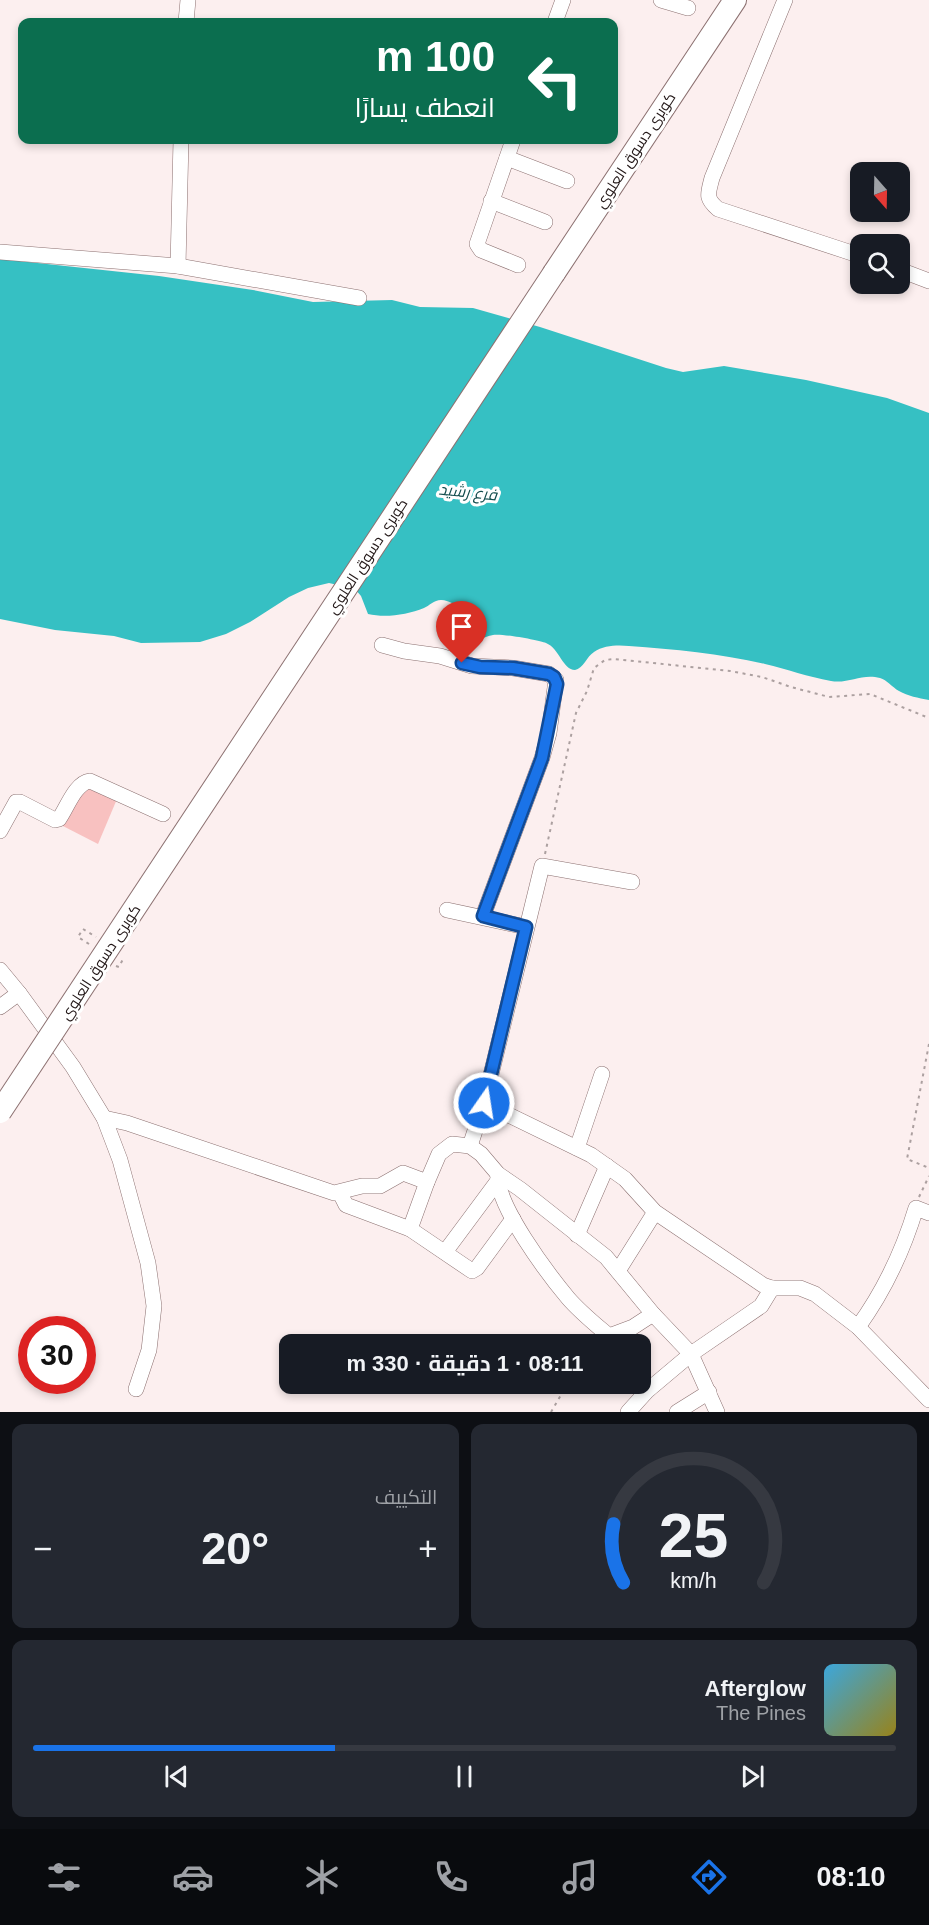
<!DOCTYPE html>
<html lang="ar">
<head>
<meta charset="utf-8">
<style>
  :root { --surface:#171b24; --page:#242831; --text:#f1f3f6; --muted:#9ea1a6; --line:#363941; --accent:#1a73e8 }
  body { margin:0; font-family:Arial,Cairo,sans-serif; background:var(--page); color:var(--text); direction:rtl; height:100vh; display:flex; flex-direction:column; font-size:22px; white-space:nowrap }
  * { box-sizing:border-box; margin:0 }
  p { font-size:20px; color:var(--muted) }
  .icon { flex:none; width:33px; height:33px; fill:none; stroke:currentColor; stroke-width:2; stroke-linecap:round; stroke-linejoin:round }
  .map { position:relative; height:1412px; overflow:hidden; direction:ltr }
  .details { display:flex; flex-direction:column; gap:12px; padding:12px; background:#0d0f14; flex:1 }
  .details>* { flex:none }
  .top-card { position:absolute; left:18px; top:18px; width:600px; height:126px; border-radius:12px; box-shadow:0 3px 9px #0003; direction:rtl; background:#0b6e4f; color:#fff; overflow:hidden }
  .needle { width:39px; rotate:160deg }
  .fabs { position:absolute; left:850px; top:162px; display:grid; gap:12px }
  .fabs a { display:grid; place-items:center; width:60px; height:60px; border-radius:12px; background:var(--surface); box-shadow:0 3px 9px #0003; font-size:30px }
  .speed { position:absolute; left:18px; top:1316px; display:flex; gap:12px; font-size:30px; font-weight:700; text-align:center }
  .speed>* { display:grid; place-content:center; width:78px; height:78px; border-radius:50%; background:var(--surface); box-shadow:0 3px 9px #0003; line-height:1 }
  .speed .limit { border:9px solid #d22; background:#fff; color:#111 }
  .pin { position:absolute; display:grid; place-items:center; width:51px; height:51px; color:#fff; margin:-62px -26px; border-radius:50% 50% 50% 0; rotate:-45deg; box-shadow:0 0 6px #0007 }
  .pin .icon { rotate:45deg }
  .me { position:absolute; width:66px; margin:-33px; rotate:13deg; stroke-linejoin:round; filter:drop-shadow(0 0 4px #0008) }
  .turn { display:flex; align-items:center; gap:21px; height:126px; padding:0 24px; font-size:27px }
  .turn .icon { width:78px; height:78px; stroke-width:2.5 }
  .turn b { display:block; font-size:42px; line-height:51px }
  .big { font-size:45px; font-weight:700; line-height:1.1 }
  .details .card { flex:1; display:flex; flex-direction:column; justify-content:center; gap:9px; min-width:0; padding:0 21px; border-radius:12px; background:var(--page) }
  .details .dial { align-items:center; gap:0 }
  .dial svg { height:156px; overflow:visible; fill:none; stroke:var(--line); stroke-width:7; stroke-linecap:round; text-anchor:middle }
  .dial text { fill:var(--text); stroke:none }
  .song { display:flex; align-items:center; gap:18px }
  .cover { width:72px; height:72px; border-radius:9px; background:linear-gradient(135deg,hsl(200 70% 55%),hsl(50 70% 35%)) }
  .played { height:6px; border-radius:3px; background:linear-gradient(90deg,var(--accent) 35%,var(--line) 35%) }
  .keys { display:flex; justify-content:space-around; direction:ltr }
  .heat { display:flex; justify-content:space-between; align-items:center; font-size:33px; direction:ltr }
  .details .tiles { flex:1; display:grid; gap:12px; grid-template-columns:1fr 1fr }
  .card:last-child { grid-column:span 2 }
  .trip { position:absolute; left:279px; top:1334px; width:372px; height:60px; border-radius:12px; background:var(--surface); box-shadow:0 3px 9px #0003; font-weight:700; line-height:60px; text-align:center; direction:rtl }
  .menu { display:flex; height:96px; justify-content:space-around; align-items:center; background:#090b0e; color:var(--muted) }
  .menu .icon { width:42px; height:42px }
  .menu .selected { color:var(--accent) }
  .menu b { font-size:27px; color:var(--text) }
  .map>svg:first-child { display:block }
</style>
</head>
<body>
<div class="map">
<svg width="929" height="1412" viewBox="0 0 929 1412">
  <rect width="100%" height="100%" fill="#fcefef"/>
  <polygon fill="#f8c1c0" points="81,785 117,799 98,844 59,824"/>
  <path fill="#36c0c3" d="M0,259L159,276L253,290L313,302L392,300L420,307L473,308L540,327L666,368L683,372L724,366L806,380L887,398L929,413V700C918,698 908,696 899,691C892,687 887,680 880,678C862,673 849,684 831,681C808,677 787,669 765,664C721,654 674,649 629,646C618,645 604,645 594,652C587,656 583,669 575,670C563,670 559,648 546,643C539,640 500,633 493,635C480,637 467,648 454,645C446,633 459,618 454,604C450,602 445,600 441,600C434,600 429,606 424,608C407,615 385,618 368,614L361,596L355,589L329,583L308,588L289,597L250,622L226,634L200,642L141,643L114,636L55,630L0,619Z"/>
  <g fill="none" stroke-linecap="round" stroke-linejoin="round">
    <defs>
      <g id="minor">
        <polyline points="661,0 688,8"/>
        <path d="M785,0L712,178C708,194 705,198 718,209L861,256"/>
        <polyline points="186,22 188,0"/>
        <polyline points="555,22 563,0"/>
        <polyline points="513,140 477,244 481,250 518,265"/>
        <polyline points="507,158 567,181"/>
        <polyline points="491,201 545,222"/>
        <polyline points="0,252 178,266 359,298"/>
        <polyline points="178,266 181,140"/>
        <polyline points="900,270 929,281"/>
        <polyline points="382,645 404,651 440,656 472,666 513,668 549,674 556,680 549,733 542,758 483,916"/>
        <path d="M0,831L16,802H20L55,820L59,819C67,808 75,783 90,781L163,814"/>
        <polyline points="632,882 542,866 484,1103 591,1155 625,1179 655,1212 763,1285 772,1288 800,1288 815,1294 858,1327 929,1400"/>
        <polyline points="447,910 526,927"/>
        <polyline points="0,970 19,993 73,1067 104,1118 120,1160 148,1263 154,1306 149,1350 136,1389"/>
        <polyline points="0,1007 19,993"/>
        <polyline points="104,1118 127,1123 334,1193 362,1186 380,1186 403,1173 427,1182 439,1154 452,1144 470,1146 481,1154 498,1174 520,1189 606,1257 653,1314 691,1354 717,1412"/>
        <polyline points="470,1146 484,1103"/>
        <polyline points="577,1148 602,1074"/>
        <path d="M498,1174C495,1204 548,1274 568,1298C580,1312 595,1324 609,1336L633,1327L653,1314"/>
        <polyline points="340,1193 346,1205 410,1229 472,1271 477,1268 513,1219"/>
        <polyline points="410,1229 427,1182"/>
        <polyline points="577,1235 607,1166"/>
        <polyline points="445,1252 497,1182"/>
        <polyline points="618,1271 655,1212"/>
        <path d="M858,1327C884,1291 903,1251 916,1208L929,1213"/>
        <polyline points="628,1412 647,1391 691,1354 761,1306 772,1288"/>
        <polyline points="677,1412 709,1392"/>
      </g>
      <polyline id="highway" points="554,273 735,0"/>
    </defs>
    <use href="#minor" stroke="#8c7171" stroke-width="16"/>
    <use href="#highway" stroke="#8c7171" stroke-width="24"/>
    <g stroke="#aca0a0" stroke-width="2" stroke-dasharray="3 4.5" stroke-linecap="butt">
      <polyline points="545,854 576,713 587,691 594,668 605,660 614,659 730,671 762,677 791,687 829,697 870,694 929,718"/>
      <polyline points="89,944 78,937 83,929 96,937"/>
      <polyline points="116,966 119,967 124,957"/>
      <polyline points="929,1044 907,1159 929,1168"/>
      <polyline points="919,1197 929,1176"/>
      <polyline points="551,1412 568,1383"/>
    </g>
    <use href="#minor" stroke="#fff" stroke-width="15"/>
    <use href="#highway" stroke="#fff" stroke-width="22"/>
    <defs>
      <polyline id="highway-bridge" points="0,1112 554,273"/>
    </defs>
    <use href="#highway-bridge" stroke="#8c7171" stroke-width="24" stroke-linecap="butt"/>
    <use href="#highway-bridge" stroke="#fff" stroke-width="22"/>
  </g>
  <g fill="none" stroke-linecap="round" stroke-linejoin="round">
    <defs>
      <polyline id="route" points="462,663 480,667 513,668 549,674 554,677 557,684 542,758 483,916 526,927 484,1103"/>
    </defs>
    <use href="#route" stroke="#114b97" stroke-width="15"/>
    <use href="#route" stroke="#1a73e8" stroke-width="10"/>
  </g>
  <g text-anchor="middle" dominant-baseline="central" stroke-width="6" stroke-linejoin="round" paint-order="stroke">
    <g font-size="15" fill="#211616" stroke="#fff">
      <text transform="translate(635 150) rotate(-57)">كوبرى دسوق العلوي</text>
      <text transform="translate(367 556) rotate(-57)">كوبرى دسوق العلوي</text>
      <text transform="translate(100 962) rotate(-57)">كوبرى دسوق العلوي</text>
    </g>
    <g font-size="16" font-style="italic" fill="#124c4d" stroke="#fff">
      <text transform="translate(468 492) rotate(6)">فرع رشيد</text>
    </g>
  </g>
</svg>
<div class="fabs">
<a><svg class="needle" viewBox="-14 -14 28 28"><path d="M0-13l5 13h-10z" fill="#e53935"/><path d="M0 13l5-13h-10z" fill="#9ea1a6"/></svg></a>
<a><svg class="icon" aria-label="search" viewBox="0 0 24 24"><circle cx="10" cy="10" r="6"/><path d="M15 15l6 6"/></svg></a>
</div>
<div class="speed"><div class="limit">30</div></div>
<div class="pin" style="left:462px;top:663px;background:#d93025"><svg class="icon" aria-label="arrive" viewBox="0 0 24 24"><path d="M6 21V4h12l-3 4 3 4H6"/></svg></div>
<svg class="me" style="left:484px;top:1103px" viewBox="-20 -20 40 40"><circle r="17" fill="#1a73e8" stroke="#fff" stroke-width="3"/><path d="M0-11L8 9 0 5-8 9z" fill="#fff"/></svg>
<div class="trip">08:11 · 1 دقيقة · 330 m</div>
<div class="top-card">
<div class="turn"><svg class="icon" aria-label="left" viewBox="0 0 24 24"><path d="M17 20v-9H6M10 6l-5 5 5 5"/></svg><div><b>100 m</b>انعطف يسارًا</div></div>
</div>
</div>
<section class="details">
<div class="tiles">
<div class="card dial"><svg viewBox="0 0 100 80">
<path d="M14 69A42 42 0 1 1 86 69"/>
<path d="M14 69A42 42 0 0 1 9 39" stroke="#1a73e8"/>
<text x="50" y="56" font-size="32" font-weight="700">25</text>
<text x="50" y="72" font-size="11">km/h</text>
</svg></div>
<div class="card"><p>التكييف</p>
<div class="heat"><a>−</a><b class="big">20°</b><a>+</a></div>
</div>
<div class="card">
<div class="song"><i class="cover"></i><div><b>Afterglow</b><p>The Pines</p></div></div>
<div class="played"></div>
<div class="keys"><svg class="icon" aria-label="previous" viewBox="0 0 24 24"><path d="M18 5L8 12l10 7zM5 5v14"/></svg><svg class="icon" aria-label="pause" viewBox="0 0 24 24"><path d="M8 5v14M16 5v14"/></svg><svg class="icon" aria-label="next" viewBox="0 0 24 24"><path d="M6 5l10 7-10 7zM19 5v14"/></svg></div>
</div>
</div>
</section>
<nav class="menu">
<b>08:10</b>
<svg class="icon selected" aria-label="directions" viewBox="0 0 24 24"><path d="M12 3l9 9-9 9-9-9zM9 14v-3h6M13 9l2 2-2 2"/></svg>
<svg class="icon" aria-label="music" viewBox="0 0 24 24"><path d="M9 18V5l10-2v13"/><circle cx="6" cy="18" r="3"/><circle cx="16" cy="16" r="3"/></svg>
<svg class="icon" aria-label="phone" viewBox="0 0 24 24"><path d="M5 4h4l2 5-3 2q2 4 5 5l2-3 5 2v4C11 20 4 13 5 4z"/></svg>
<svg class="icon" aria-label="climate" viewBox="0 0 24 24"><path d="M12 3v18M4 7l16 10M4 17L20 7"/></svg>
<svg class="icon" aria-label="car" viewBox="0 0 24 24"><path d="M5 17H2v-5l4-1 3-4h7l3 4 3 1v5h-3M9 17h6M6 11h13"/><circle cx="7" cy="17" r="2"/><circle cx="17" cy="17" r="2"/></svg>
<svg class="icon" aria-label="filters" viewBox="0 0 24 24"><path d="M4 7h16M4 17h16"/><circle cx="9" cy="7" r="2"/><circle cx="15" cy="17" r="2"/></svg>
</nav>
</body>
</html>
